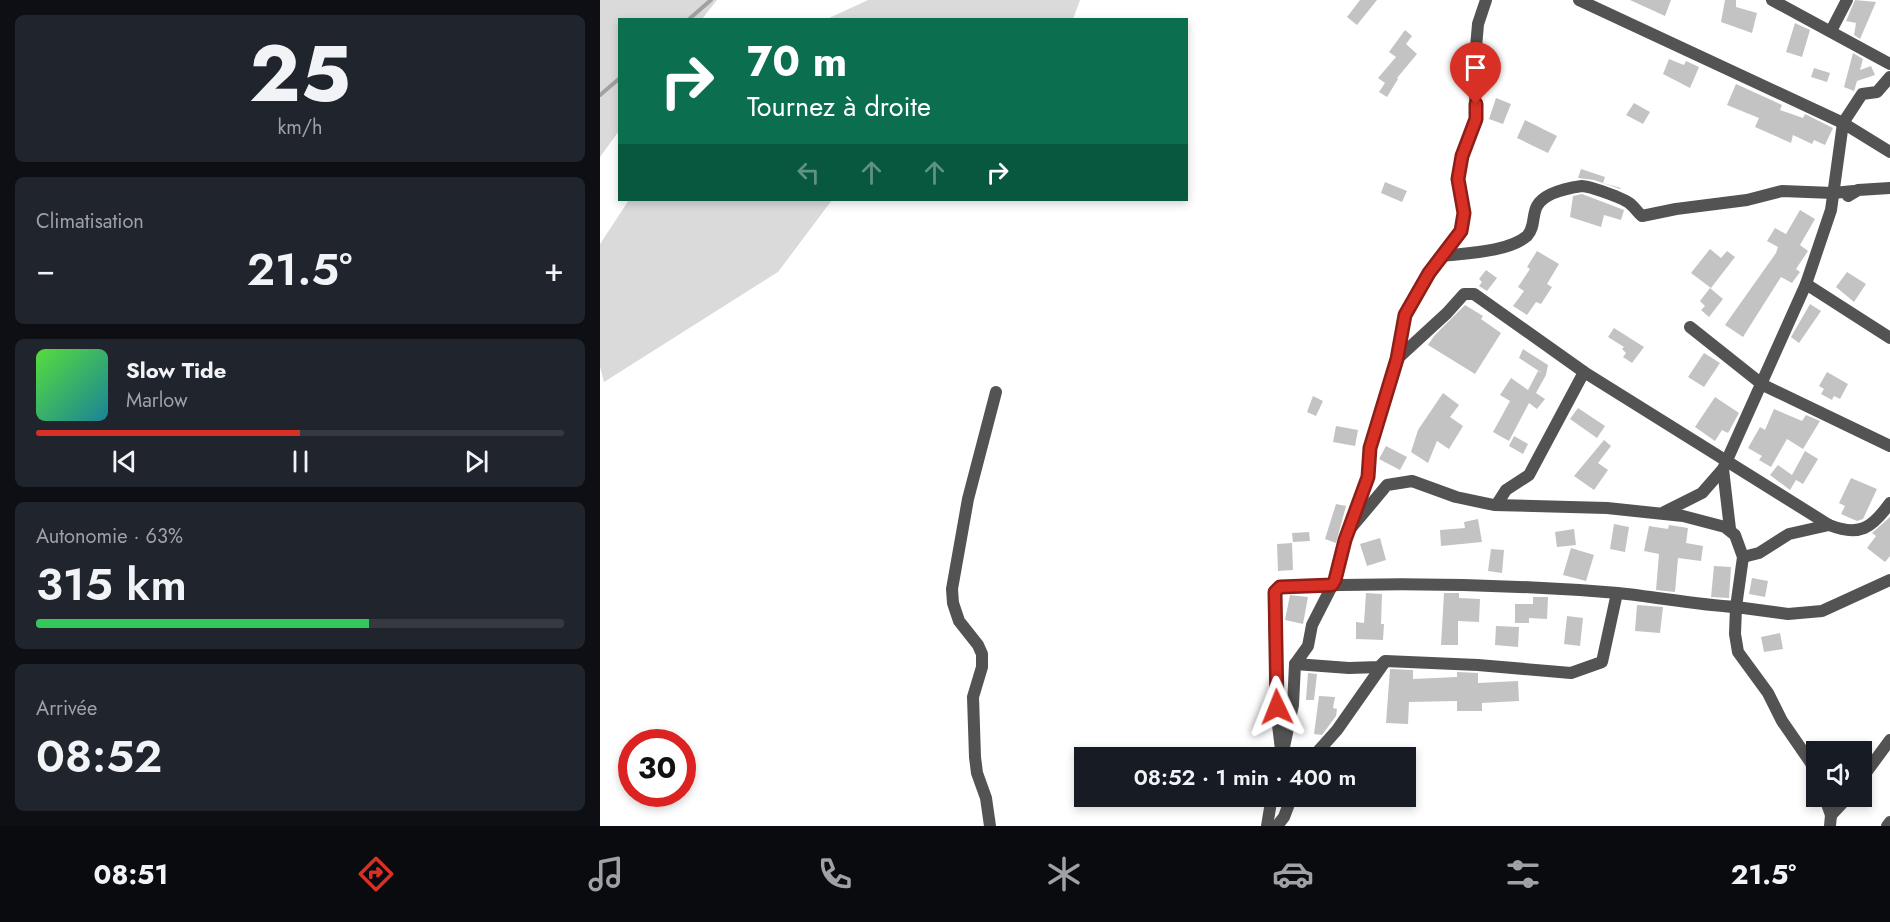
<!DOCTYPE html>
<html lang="fr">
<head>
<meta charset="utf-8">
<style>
  :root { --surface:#171b24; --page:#20242c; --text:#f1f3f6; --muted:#9ea1a6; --line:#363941; --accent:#d93025 }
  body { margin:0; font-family:Jost,sans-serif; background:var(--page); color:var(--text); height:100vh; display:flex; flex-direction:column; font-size:22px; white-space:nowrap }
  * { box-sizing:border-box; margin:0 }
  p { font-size:20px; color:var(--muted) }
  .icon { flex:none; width:33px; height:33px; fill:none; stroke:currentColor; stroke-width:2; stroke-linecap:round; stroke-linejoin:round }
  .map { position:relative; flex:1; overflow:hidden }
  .drawer { display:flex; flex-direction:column; gap:15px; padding:15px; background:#0d0f14; width:600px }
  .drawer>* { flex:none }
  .banner { position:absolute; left:18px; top:18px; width:570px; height:183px; border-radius:0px; box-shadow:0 3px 9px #0003; background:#0b6e4f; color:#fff; overflow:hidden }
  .tools { position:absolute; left:1206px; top:741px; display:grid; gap:12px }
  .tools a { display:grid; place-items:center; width:66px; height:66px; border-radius:0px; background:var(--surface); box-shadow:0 3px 9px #0003; font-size:30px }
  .speed { position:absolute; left:18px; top:729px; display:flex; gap:12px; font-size:30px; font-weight:700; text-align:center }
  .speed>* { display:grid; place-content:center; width:78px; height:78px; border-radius:50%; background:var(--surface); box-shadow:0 3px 9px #0003; line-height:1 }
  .speed .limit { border:9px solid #d22; background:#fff; color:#111 }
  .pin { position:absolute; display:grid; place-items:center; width:51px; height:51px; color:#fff; margin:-62px -26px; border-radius:50% 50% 50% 0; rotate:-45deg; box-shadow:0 0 6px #0007 }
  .pin .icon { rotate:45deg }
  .me { position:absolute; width:66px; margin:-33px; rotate:358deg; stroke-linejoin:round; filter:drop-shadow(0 0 4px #0008) }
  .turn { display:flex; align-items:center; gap:21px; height:126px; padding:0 30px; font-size:27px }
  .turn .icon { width:78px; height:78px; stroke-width:2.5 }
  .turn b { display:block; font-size:42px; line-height:51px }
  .lanes { display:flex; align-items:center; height:57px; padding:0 30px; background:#0003; justify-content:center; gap:30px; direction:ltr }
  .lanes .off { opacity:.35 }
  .big { font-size:45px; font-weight:600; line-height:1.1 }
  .drawer .widget { flex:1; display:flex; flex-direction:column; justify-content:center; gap:9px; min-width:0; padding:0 21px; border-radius:9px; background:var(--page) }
  .drawer .dial { align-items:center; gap:0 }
  .dial b { font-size:78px; line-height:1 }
  .song { display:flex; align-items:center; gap:18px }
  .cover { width:72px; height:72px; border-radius:9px; background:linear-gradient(135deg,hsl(110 70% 55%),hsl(190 70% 35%)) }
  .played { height:6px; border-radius:3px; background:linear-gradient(90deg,var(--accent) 50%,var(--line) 50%) }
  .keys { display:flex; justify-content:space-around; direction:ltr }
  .heat { display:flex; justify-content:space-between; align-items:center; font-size:33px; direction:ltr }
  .charge { height:9px; border-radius:4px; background:linear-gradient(90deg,#34c759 63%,var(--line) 0) }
  .trip { position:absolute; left:474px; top:747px; width:342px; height:60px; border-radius:0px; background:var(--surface); box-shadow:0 3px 9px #0003; font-weight:600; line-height:60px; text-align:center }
  .tabs { display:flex; height:96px; justify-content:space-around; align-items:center; background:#090b0e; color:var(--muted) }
  .tabs .icon { width:42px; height:42px }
  .tabs .current { color:var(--accent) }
  .tabs b { font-size:27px; color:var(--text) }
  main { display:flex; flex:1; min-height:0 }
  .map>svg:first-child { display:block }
</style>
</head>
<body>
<main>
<section class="drawer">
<div class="widget dial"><b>25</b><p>km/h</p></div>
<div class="widget"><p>Climatisation</p>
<div class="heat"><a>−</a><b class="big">21.5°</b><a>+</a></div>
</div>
<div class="widget">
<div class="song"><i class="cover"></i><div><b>Slow Tide</b><p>Marlow</p></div></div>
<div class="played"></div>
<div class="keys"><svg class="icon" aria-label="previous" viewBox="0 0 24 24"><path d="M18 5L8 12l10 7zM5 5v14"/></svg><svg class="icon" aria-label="pause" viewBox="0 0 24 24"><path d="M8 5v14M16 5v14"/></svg><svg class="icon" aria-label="next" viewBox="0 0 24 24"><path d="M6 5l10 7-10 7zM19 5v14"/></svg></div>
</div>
<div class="widget"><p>Autonomie · 63%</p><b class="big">315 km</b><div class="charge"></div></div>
<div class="widget"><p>Arrivée</p><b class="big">08:52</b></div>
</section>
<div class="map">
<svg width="1290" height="826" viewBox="0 0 1290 826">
  <rect width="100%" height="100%" fill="#fff"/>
  <g fill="#dadada">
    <polygon points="0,0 117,0 102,19 20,20 19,131 0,157"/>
    <polygon points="268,0 480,0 473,19 227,19"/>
    <polygon points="29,200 232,200 178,272 4,382 0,367 0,244"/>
  </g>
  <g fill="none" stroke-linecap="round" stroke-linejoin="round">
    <g stroke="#a1a1a1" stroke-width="4">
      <polyline points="88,20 111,0"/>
      <polyline points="0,95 20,78"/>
    </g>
  </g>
  <g fill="#c3c3c3">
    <polygon points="760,0 777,0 757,25 747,17"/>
    <polygon points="1030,0 1071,0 1065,16"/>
    <polygon points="1125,0 1136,0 1136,7 1157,13 1152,33 1121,22"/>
    <polygon points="1255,0 1276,2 1260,39 1254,35 1256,23 1246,21"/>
    <polygon points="1195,23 1210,30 1202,57 1186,52"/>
    <polygon points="805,30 812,36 806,44 817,54 797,78 798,79 787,97 779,92 785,83 778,78 796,57 789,52"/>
    <polygon points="1253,53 1263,59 1260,70 1271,66 1275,75 1257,81 1254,91 1244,87"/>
    <polygon points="1069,59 1084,65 1086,61 1099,67 1090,88 1063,74"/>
    <polygon points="1214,68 1230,73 1227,82 1211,77"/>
    <polygon points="1136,84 1182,105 1180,110 1203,118 1205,114 1233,128 1225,145 1214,140 1212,144 1193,135 1191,143 1155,127 1159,118 1127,105"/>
    <polygon points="896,98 911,104 903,124 889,119"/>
    <polygon points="1034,103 1050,112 1043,124 1026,115"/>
    <polygon points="925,120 957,136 948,153 917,138"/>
    <polygon points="981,169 1005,177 1003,183 1021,188 1020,189 994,180 978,178"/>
    <polygon points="785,182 807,191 802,202 781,193"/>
    <polygon points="982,194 1024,210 1021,220 1004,215 1001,227 970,217 973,196"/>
    <polygon points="1200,210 1215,219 1200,245 1208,251 1196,269 1200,272 1192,283 1181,277 1143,337 1125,325 1176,253 1178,247 1167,241 1175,228 1186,234"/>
    <polygon points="1110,249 1121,258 1127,251 1135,257 1111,288 1091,273"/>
    <polygon points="937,251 959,264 947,284 952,287 941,304 936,302 927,315 913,306 924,291 918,287 930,269 927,267"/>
    <polygon points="886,270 897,278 887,291 879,286 882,282 879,279"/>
    <polygon points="1247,272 1266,284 1254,302 1236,287"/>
    <polygon points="1110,288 1123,299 1109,317 1101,310 1105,306 1100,301"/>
    <polygon points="1210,304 1221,311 1199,343 1191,337"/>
    <polygon points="865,305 883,316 881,319 901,333 875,374 828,345 834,336"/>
    <polygon points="1014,328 1044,347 1032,363 1023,357 1026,353 1022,349 1024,347 1008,337"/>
    <polygon points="923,349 948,365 946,375 936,393 945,399 937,409 929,403 909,441 893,432 910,401 900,395 911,378 928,390 938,371 942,373 919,358"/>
    <polygon points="1104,353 1120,363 1104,387 1088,377"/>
    <polygon points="1227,372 1248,384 1240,399 1234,396 1232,400 1221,394 1224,389 1219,386"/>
    <polygon points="843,393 859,405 850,417 863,426 849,449 837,441 828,463 811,452 818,430"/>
    <polygon points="713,396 723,401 716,416 707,412"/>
    <polygon points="1115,397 1139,413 1128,433 1122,430 1115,441 1095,427"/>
    <polygon points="978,408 1005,426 997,438 970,419"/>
    <polygon points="1174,409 1202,421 1206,415 1220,421 1203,449 1187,439 1171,467 1159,460 1162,456 1148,448 1160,427 1165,430"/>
    <polygon points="736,426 758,430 755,446 733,442"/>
    <polygon points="914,436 928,444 923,454 909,446"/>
    <polygon points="1004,440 1011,446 998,463 1008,470 994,490 974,476"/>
    <polygon points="786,446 807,457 800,470 779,459"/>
    <polygon points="1205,451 1218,459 1203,484 1196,480 1190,490 1170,475 1178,465 1192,475"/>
    <polygon points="1251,478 1277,489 1263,519 1257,521 1241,514 1245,506 1239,503"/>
    <polygon points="736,504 746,506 736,543 725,539"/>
    <polygon points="1290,517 1290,556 1285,562 1267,548 1276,536 1272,533"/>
    <polygon points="878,519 882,542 841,546 840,530 865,528 864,522"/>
    <polygon points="1014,524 1029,527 1025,552 1010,549"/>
    <polygon points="1069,525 1088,528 1086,543 1103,546 1101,561 1078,558 1075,592 1056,590 1059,554 1044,551 1049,526 1068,529"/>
    <polygon points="974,529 976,545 957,547 955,532"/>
    <polygon points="709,532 710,541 693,542 692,533"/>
    <polygon points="780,538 786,560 767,566 760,544"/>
    <polygon points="692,543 693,570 678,571 677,544"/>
    <polygon points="971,548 994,555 986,581 963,575"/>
    <polygon points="891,549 904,550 902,573 888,571"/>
    <polygon points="1114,566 1131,567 1129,598 1111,597"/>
    <polygon points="1152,578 1168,581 1165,597 1149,594"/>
    <polygon points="766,593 782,594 781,624 784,624 783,640 756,639 756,622 764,623"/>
    <polygon points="844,593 859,593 859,598 880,599 879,622 858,621 858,645 841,645"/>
    <polygon points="690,595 708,597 703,624 685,620"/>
    <polygon points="933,597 948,597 947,619 929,618 929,623 915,623 915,604 933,604"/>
    <polygon points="1037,605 1063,607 1060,633 1035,631"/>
    <polygon points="967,616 983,618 980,646 964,644"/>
    <polygon points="896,626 919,627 918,647 895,645"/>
    <polygon points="1180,633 1183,649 1164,652 1161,637"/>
    <polygon points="790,669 813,670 813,679 857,677 857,672 878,673 878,683 918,681 919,701 882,703 882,711 857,711 857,701 809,702 808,724 786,723"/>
    <polygon points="708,673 717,674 714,700 706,700"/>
    <polygon points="719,696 735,697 733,708 737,709 736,716 722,735 714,734"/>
  </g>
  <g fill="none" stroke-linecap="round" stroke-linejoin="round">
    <g stroke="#535353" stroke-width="12">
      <polyline points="979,0 1243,123 1290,152"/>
      <polyline points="1172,0 1290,64"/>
      <polyline points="1231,31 1247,0"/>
      <polyline points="1290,77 1277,92 1262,94 1243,123 1231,210 1206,284 1290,338"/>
      <polyline points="1248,196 1258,190 1290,188"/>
      <path d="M842,256C866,253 908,252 927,236C935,228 932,215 937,206C944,193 968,188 982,186C989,186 1023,198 1029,203C1034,206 1037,212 1042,216L1076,209L1147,200L1182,191L1233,193L1254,191"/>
      <polyline points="1090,327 1163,385 1290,446"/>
      <path d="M797,359L847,313L864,294H874L984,372L1229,525C1260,537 1272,528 1290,503"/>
      <polyline points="1123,469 1130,529"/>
      <polyline points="897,504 906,490 929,475 984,372"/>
      <polyline points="1064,512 1102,493 1123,469 1206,284"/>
      <polyline points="1143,557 1159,553 1189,534 1229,525"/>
      <polyline points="695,664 749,668 779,667 785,661 878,665 971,673 1002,662 1017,593"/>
      <polyline points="684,747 693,705 695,664 708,646 712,625 735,580 745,540 768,477 770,448 797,359 805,315 829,273 861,231 864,213 858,179 862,156 876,119 874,71 878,24 886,0"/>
      <path d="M682,758L678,725L674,609L675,592L680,587C792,582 906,584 1018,593C1057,597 1097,605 1136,607L1143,557L1135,535L1125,527L1083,516L1007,508L894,505L856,497L812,481L787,485L751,528"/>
      <polyline points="712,758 737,730 784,663"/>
      <polyline points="1216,778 1211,763 1182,721 1168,693 1138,652 1135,634 1136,607 1188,614 1222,611 1290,580"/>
      <polyline points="1262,778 1290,740"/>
      <polyline points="1224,796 1231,815 1230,826"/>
      <polyline points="1231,815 1249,796"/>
      <polyline points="390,826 386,798 377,773 375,757 373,697 382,667 382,654 378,645 359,621 353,603 352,589 368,499 396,392"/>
      <polyline points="667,826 672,796"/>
      <polyline points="677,826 684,817 692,796"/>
      <polyline points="1287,826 1290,822"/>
    </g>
  </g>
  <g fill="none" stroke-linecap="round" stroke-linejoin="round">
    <defs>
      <polyline id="route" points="677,707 675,592 680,587 732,585 735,580 745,540 768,477 770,448 797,359 805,315 829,273 861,231 864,213 858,179 862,156 876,119 876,104"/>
    </defs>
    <use href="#route" stroke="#8d1f18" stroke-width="15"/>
    <use href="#route" stroke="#d93025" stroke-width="10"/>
  </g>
</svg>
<div class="tools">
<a><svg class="icon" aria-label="sound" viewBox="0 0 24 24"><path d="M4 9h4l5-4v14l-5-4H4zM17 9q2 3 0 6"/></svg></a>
</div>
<div class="speed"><div class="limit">30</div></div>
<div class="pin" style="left:876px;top:104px;background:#d93025"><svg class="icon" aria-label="arrive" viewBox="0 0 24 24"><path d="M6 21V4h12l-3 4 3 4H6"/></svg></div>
<svg class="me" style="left:677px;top:707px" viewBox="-20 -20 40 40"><path d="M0-17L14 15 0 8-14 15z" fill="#d93025" stroke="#fff" stroke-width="4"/></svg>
<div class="trip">08:52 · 1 min · 400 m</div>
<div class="banner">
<div class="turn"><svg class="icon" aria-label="right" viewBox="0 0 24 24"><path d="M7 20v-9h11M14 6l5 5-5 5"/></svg><div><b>70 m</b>Tournez à droite</div></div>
<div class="lanes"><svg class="icon off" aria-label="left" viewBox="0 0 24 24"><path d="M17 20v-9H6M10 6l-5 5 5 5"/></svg><svg class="icon off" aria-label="ahead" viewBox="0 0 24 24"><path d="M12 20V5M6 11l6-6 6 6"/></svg><svg class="icon off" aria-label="ahead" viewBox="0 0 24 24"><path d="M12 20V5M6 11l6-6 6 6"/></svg><svg class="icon" aria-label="right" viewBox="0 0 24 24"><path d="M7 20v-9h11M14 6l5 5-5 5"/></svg></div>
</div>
</div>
</main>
<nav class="tabs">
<b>08:51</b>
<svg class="icon current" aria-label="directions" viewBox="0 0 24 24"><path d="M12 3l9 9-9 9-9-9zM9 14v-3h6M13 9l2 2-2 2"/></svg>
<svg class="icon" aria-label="music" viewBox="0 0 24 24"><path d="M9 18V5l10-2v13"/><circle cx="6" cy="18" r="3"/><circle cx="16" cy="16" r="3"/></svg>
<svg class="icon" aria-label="phone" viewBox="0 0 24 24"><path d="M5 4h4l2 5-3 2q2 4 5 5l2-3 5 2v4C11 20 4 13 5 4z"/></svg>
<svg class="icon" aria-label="climate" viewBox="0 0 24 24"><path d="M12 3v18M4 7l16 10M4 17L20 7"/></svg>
<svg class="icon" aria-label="car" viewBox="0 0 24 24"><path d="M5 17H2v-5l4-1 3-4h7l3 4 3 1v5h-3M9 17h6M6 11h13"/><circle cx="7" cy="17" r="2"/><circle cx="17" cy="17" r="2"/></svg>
<svg class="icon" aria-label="filters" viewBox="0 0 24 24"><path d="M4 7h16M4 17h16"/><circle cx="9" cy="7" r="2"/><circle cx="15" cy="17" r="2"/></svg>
<b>21.5°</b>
</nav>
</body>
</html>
